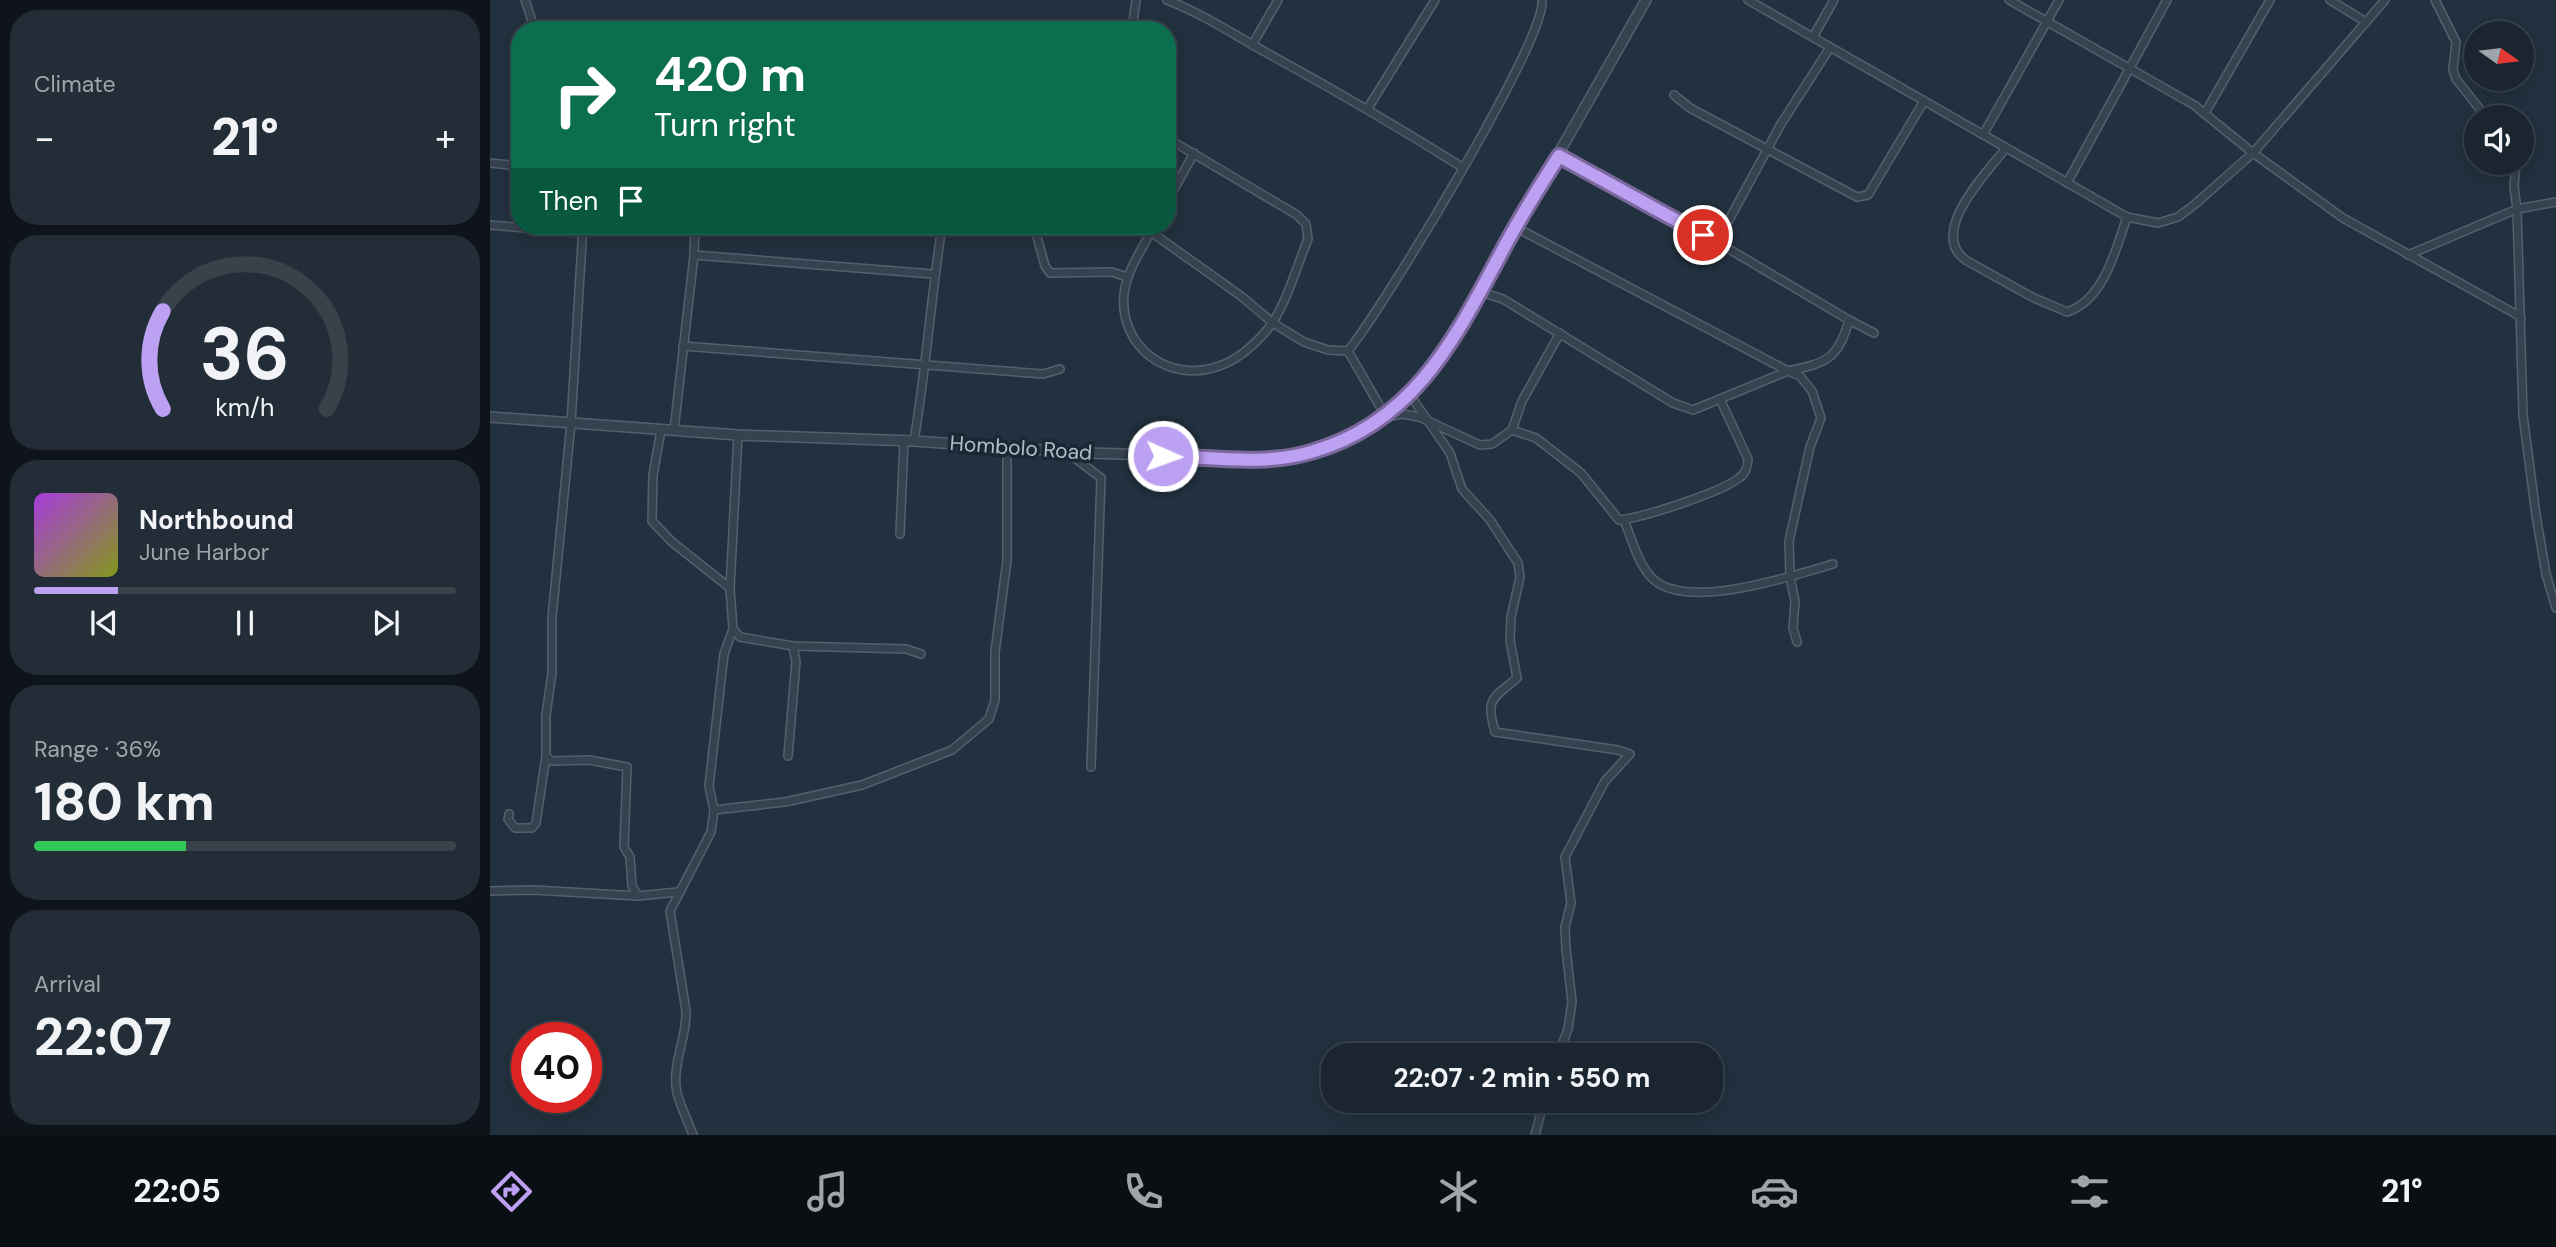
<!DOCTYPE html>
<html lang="en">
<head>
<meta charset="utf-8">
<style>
  :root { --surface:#1a252f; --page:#232d37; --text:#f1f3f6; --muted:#9fa5aa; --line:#38424b; --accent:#bca0f2 }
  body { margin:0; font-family:"DM Sans",sans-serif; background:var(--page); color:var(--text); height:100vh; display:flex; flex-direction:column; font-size:26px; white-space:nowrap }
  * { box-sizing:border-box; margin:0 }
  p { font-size:23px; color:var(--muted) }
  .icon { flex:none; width:38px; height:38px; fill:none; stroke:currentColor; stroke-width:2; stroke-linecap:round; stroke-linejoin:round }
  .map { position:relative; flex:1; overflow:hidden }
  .side { display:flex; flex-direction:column; gap:10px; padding:10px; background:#0e141a; width:490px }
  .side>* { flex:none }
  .banner { position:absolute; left:21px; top:21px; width:665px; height:214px; border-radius:28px; box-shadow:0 4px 18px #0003,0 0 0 2px var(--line); background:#0b6e4f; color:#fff; overflow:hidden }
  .needle { width:46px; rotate:104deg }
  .fabs { position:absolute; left:1974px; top:21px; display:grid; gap:14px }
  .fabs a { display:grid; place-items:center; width:70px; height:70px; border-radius:50%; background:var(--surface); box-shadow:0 4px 18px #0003,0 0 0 2px var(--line); font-size:35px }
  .speed { position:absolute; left:21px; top:1022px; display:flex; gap:14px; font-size:35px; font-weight:700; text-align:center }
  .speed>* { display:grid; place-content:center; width:91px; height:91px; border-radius:50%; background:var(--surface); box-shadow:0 4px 18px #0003,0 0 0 2px var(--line); line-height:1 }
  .speed .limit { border:10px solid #d22; background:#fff; color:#111 }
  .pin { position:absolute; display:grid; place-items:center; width:60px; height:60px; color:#fff; margin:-30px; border:4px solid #fff; border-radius:50%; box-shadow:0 2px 7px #0007 }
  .me { position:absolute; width:77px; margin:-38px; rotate:92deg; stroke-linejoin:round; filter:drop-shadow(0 0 5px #0008) }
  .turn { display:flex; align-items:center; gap:24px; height:147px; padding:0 28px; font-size:32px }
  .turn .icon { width:91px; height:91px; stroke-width:2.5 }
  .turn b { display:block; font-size:49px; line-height:60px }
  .then { display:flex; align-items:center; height:66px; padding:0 28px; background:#0003; gap:14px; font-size:26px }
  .big { font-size:52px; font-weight:800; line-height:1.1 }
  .side .card { flex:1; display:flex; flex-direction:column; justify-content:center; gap:10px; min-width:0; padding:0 24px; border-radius:28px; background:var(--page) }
  .side .dial { align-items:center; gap:0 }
  .dial svg { height:182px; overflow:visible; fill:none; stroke:var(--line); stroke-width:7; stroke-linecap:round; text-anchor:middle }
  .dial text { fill:var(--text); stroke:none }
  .song { display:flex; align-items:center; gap:21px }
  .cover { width:84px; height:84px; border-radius:10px; background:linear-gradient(135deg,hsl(280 70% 55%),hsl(70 70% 35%)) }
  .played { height:7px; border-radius:4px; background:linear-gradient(90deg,var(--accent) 20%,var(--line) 20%) }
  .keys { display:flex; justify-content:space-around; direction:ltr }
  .heat { display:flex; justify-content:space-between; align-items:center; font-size:38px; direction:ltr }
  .charge { height:10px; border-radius:5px; background:linear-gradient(90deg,#34c759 36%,var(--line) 0) }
  .trip { position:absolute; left:831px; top:1043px; width:402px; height:70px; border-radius:28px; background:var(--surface); box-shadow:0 4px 18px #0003,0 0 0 2px var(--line); font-weight:800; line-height:70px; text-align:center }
  .dock { display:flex; height:112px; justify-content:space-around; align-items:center; background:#0a0f13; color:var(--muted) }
  .dock .icon { width:49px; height:49px }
  .dock .active { color:var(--accent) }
  .dock b { font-size:32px; color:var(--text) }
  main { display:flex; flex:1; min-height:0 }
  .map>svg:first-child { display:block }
</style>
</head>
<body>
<main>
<section class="side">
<div class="card"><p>Climate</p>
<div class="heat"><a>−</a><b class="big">21°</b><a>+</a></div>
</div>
<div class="card dial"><svg viewBox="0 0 100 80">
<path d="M14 69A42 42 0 1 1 86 69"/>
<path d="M14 69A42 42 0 0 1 14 26" stroke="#bca0f2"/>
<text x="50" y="56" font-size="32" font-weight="700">36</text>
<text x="50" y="72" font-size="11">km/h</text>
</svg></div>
<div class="card">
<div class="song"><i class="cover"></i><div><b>Northbound</b><p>June Harbor</p></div></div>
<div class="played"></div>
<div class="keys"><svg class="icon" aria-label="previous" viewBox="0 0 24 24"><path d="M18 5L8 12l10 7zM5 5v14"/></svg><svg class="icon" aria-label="pause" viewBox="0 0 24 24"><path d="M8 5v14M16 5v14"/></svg><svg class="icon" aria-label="next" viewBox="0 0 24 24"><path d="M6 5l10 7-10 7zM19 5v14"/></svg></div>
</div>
<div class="card"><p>Range · 36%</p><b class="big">180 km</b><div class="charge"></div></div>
<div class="card"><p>Arrival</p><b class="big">22:07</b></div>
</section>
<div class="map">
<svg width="2066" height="1135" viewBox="0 0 2066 1135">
  <rect width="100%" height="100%" fill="#22313f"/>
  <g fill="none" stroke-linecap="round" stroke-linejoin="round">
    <defs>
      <g id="minor">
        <polyline points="35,0 45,30"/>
        <path d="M677,0C713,14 743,34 777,53C843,89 908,127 972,167"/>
        <polyline points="1258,0 1637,217 1668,223 1688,217 1704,205 1763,153 1895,0"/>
        <polyline points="1519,0 1704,105 1763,153 1853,218 2031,317"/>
        <polyline points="1840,0 1876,22"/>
        <polyline points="1945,0 1966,42 1963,70 1966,79 1996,117"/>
        <polyline points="642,30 646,0"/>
        <polyline points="1323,37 1344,0"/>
        <polyline points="762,45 788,0"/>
        <polyline points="1184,95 1200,108 1367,197 1378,195 1434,101"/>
        <polyline points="878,108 945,0"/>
        <polyline points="1715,113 1780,0"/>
        <polyline points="1493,135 1569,0"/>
        <path d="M1516,148C1497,172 1434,236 1479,262L1542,297L1577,312C1614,300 1626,249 1637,217"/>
        <polyline points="1069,156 1227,242 1291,124 1339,49"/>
        <polyline points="0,163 30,166"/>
        <polyline points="2026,163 2024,187 2027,209 2033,415 2046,515 2056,574 2066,608"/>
        <polyline points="1577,183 1677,0"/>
        <polyline points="677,202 704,153"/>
        <polyline points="0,225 93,233"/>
        <polyline points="93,226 81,423 62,618 62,673 56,715 56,756 62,761 99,760 137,767 134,847 140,857 142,886 148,896 188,892"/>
        <polyline points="544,226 555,266 560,273 622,272 637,277"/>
        <path d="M664,226C653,248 637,269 634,294C629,348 680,384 729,366C747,360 764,345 776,331C795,310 807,265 818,239L816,224L807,215L677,138"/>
        <path d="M1025,227L1298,371C1337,363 1348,359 1359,320L1227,242"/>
        <path d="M661,232L751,296L783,323L814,342L838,350L858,351C891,311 1057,39 1052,0"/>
        <polyline points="204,255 443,274"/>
        <polyline points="1918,255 2027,209 2066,202"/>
        <polyline points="990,292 1013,299 1183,403 1203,410 1298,371 1310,376 1322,391 1331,418 1320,447 1299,541 1300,577 1305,601 1303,628 1307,642"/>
        <polyline points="1359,320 1384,333"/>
        <polyline points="193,346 553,374 570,369"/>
        <polyline points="858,351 896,417 913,414 929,417 990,445 1002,444 1022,430 1032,401 1070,333"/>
        <path d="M920,395L960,453L972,489L1000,520L1028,563L1030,577L1021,617L1020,641L1027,678C1003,699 995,697 1005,732L1128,750L1140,754L1115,781L1075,857L1081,903L1075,927L1076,949L1082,1002L1078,1029L1068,1055"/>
        <path d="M171,430L163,475L162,521L182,542L240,588L243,629L234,654L219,786L224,810L221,832L180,911L196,1011C197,1038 181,1066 187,1093C191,1108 198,1121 203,1135"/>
        <polyline points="184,430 204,255 205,226"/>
        <path d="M1022,430L1046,438L1091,473L1129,520C1152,518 1232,492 1249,478C1255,474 1258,466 1258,459L1230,399"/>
        <path d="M424,441C436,369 441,298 452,226"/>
        <polyline points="577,452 611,478 601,767"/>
        <path d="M1134,520C1141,537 1148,564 1162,578C1195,612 1302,576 1343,564"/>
        <polyline points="410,534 414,441"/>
        <polyline points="240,588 248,435"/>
        <polyline points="243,629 250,637 303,646 416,649 431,654"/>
        <polyline points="298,756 306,662 303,646"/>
        <polyline points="224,810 295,802 372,785 462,750 499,719 505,700 505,652 517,560 517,447"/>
        <polyline points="19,814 18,819 25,828 42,828 46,823 56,756"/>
        <polyline points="0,891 44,890 148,896"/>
        <polyline points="1045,1135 1054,1101"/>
      </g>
      <polyline id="tertiary" points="0,417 248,435 424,441 598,453 767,458 806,455 863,435 896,417 937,377 968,330 1156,0"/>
    </defs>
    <use href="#minor" stroke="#54606d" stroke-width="10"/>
    <use href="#tertiary" stroke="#54606d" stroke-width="12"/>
    <use href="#minor" stroke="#36424f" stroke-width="7"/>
    <use href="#tertiary" stroke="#36424f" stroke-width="9"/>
  </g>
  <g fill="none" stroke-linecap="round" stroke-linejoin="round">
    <defs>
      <path id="route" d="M673,456C720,457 775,466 821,452C928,422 968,332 1017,242C1033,213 1051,184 1069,156L1213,235"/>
    </defs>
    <use href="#route" stroke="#7a689d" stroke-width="18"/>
    <use href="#route" stroke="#bca0f2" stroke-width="12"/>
  </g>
  <g text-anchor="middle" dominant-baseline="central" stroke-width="7" stroke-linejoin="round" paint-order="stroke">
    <g font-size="21" fill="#b2bdca" stroke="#1b2734">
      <text transform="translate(531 448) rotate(4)">Hombolo Road</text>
    </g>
  </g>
</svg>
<div class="fabs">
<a><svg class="needle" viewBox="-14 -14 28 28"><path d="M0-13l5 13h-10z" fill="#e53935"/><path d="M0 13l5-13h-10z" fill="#9fa5aa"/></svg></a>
<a><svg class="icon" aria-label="sound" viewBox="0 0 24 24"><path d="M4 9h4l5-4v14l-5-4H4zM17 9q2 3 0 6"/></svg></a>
</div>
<div class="speed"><div class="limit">40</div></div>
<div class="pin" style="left:1213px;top:235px;background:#d93025"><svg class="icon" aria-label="arrive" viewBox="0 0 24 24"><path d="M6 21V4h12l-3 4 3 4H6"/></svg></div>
<svg class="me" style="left:673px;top:456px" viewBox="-20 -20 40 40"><circle r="17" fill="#bca0f2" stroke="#fff" stroke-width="3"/><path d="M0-11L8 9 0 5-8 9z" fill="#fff"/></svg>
<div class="trip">22:07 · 2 min · 550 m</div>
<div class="banner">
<div class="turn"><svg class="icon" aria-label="right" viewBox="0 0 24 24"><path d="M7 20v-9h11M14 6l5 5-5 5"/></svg><div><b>420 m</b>Turn right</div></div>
<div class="then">Then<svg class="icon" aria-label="arrive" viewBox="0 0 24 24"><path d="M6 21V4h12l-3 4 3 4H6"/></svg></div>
</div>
</div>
</main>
<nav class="dock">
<b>22:05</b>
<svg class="icon active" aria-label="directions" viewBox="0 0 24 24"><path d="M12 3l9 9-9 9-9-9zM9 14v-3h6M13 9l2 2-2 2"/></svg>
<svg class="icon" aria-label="music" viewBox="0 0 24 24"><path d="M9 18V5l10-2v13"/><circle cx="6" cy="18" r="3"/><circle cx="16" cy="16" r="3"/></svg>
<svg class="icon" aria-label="phone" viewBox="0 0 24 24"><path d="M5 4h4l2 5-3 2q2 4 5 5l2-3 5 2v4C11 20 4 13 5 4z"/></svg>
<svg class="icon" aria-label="climate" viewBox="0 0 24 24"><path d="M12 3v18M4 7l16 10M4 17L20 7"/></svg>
<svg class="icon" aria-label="car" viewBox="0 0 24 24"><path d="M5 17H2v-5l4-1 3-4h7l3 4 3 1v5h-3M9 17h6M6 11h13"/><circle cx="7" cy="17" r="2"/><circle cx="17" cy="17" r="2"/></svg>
<svg class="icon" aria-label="filters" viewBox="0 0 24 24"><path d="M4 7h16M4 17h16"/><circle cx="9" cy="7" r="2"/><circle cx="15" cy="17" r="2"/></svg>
<b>21°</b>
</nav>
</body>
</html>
